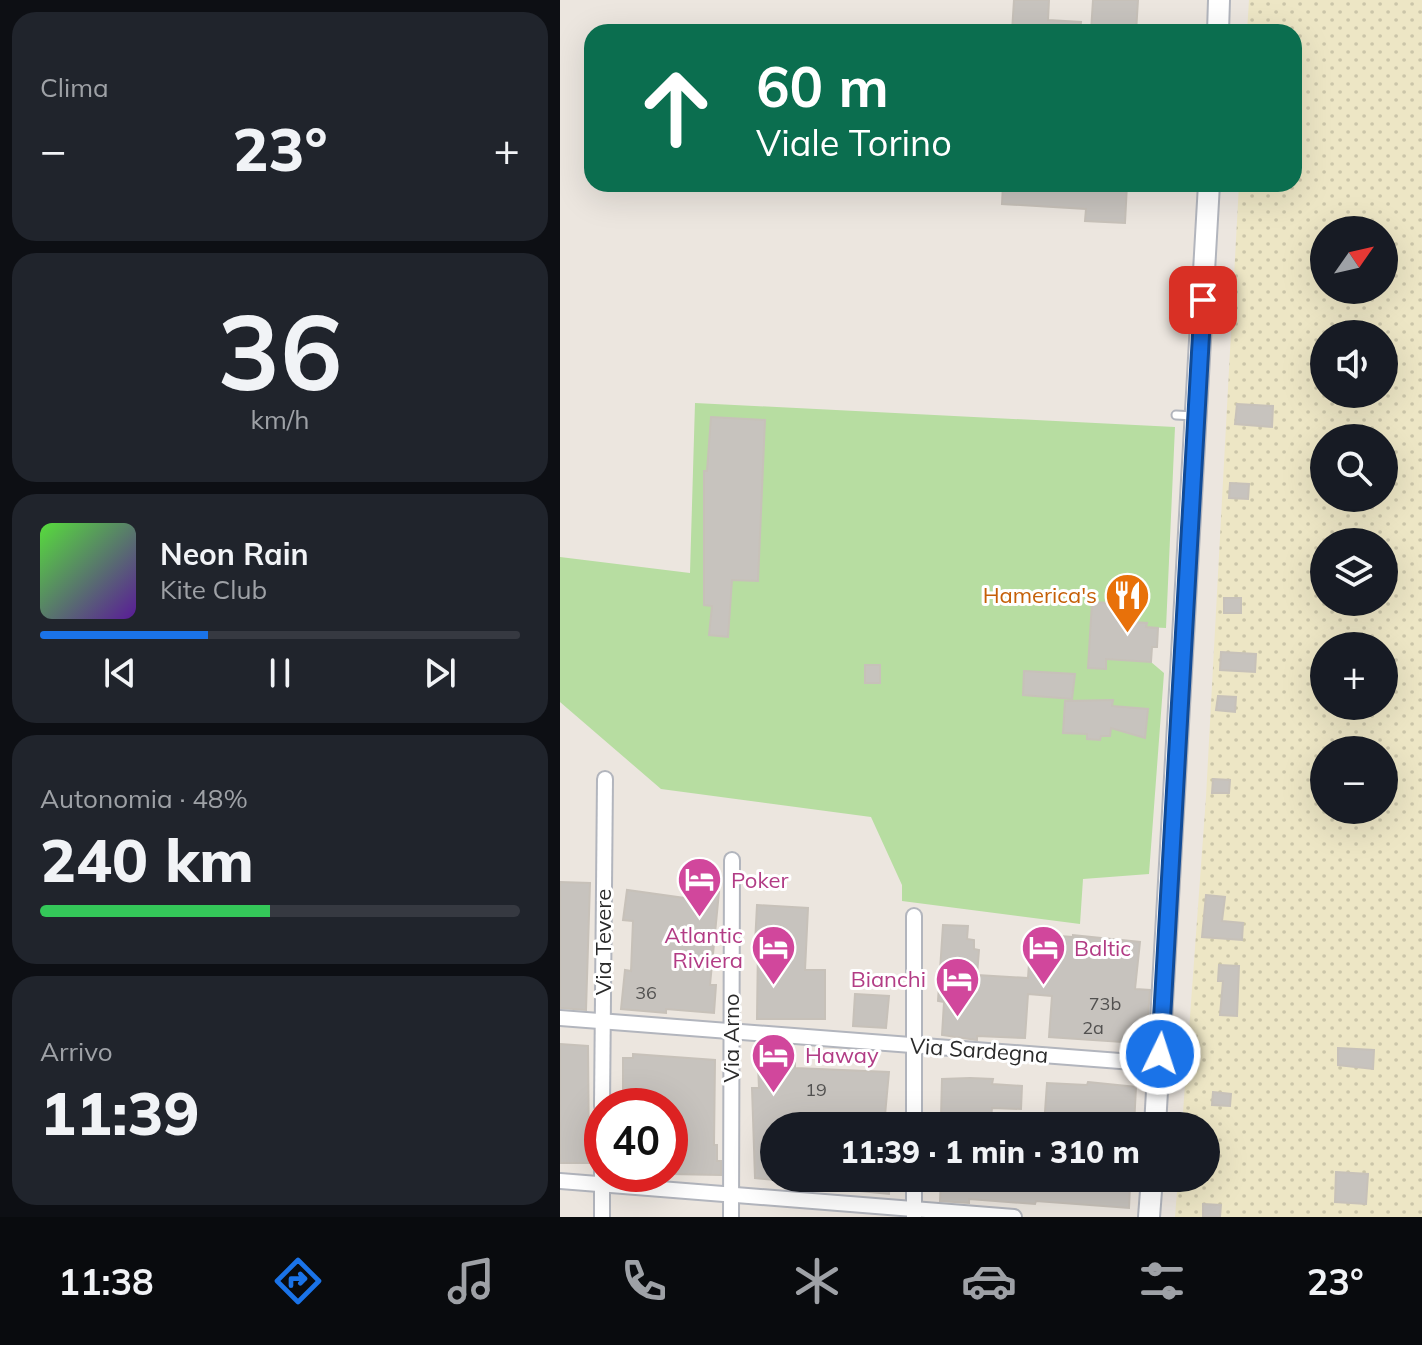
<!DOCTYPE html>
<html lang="it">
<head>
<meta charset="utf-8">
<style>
  :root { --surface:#171b24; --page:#20242c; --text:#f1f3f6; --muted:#9ea1a6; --line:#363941; --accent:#1a73e8 }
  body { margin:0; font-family:Mulish,sans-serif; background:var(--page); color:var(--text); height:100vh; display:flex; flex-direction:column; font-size:30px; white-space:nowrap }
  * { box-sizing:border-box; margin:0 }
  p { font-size:26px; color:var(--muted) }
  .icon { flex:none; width:44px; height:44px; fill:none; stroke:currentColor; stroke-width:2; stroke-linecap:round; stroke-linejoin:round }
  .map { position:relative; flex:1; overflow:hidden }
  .side { display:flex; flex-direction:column; gap:12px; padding:12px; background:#0d0f14; width:560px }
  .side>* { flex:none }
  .hud { position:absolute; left:24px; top:24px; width:718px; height:168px; border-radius:24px; box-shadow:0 8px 32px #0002; background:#0b6e4f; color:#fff; overflow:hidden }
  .needle { width:52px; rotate:56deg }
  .tools { position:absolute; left:750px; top:216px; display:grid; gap:16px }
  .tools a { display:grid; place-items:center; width:88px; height:88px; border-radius:50%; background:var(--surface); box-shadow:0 8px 32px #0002; font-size:40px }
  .speed { position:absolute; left:24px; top:1088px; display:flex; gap:16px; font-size:40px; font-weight:700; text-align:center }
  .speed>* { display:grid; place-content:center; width:104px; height:104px; border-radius:50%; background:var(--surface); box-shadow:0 8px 32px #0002; line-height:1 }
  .speed .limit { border:12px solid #d22; background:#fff; color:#111 }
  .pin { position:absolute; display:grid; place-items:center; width:68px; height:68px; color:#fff; margin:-34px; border-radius:16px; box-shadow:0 4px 12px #0006 }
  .me { position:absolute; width:88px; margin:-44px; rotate:4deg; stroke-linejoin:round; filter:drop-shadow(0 0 6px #0008) }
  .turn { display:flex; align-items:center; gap:28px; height:168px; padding:0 40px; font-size:36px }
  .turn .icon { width:104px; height:104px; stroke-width:2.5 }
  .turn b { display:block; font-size:56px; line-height:68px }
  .big { font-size:60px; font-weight:800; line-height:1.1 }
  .side .tile { flex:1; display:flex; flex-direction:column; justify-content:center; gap:12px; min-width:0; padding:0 28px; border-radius:24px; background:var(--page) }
  .side .dial { align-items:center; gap:0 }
  .dial b { font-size:104px; line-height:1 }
  .song { display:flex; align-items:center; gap:24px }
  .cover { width:96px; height:96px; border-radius:12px; background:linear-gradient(135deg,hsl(110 70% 55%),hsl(270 70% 35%)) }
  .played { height:8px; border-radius:4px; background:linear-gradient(90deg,var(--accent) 35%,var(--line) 35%) }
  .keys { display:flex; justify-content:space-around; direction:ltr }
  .heat { display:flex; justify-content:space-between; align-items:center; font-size:44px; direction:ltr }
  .charge { height:12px; border-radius:6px; background:linear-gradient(90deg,#34c759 48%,var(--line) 0) }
  .trip { position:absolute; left:200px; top:1112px; width:460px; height:80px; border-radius:40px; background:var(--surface); box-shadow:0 8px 32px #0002; font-weight:800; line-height:80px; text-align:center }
  .dock { display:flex; height:128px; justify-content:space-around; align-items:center; background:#090b0e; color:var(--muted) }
  .dock .icon { width:56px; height:56px }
  .dock .active { color:var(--accent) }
  .dock b { font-size:36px; color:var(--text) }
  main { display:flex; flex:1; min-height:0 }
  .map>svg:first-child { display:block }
</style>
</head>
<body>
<main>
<section class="side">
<div class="tile"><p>Clima</p>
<div class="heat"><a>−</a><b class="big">23°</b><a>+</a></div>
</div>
<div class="tile dial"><b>36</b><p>km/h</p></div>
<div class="tile">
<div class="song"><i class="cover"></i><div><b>Neon Rain</b><p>Kite Club</p></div></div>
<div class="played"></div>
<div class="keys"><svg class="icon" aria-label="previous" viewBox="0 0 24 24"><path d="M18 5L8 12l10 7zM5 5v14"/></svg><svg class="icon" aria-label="pause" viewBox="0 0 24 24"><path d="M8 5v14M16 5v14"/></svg><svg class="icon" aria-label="next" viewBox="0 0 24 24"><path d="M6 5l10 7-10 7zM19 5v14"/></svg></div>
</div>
<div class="tile"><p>Autonomia · 48%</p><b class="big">240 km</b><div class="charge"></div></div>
<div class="tile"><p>Arrivo</p><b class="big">11:39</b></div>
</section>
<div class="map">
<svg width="862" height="1217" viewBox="0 0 862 1217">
  <defs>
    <pattern id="sand-dots" width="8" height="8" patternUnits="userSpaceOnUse" patternTransform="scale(2)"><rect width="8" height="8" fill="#ede6c5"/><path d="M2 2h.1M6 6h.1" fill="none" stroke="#cbc5a9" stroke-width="1.8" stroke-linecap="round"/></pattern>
  </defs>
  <rect width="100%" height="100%" fill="#ece6df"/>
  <path fill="url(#sand-dots)" fill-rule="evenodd" d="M689,0H862V1217H615L618,1178H646V1126H622L646,797L679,184H734V32H687ZM764,230H824V290H764ZM764,334H824V394H764ZM764,438H824V498H764ZM764,542H824V602H764ZM764,646H824V706H764ZM764,750H824V810H764Z"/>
  <polygon fill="#b7dda1" points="135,403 615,427 606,628 586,627 586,623 557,621 557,614 551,613 551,603 532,602 528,667 546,659 591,662 604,673 589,874 523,879 520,924 342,901 342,885 311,817 101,789 0,702 0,557 130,573"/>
  <g fill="#c7c3be" stroke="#c7c1b9" stroke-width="2">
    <polygon points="454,0 489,0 488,20 521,22 520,32 452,32"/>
    <polygon points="533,0 578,0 576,32 531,32"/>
    <polygon points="443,184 567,184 565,223 525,221 526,209 442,204"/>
    <polygon points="677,404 713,406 712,427 675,424"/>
    <polygon points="151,417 205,420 198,581 172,580 168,637 149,635 152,606 144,605 144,471 147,471"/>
    <polygon points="670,483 689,484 688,499 669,498"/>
    <rect x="664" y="598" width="17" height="15"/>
    <polygon points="532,602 551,603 551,613 557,614 557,621 587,623 586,627 598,628 597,647 592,647 591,662 546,659 546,669 528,668"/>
    <polygon points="661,652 696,654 695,672 660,670"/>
    <rect x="305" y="665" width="15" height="18"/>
    <polygon points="464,671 515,674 512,699 463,695"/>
    <polygon points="658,696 676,697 675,712 656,710"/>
    <polygon points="553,700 552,706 588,709 585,738 551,728 550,736 541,736 540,740 527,739 527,734 503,733 505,701"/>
    <polygon points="653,779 670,780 669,793 652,793"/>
    <polygon points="0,882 30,883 26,1010 0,1008"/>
    <polygon points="125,889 159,892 150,985 156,985 154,1013 106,1009 106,1013 61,1009 65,970 71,971 73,921 63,920 67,890 125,898"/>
    <polygon points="646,895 665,897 662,921 683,923 682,940 642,937"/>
    <polygon points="197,905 248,908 245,970 265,970 265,1019 197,1019 198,944 195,944"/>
    <polygon points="383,925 408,926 407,939 414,940 414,949 419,950 417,975 468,978 471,934 513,937 513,935 580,942 575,989 590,990 588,1018 580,1018 577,1043 489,1037 492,996 468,994 465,1038 417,1036 417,1040 382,1035 384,1002 378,1001"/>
    <polygon points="659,965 679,966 677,1016 660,1015 663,981 658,981"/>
    <polygon points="295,994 329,996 326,1028 293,1026"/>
    <polygon points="0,1044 28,1046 29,1163 0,1163"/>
    <polygon points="778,1048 814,1050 813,1069 778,1065"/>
    <polygon points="73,1054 155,1060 154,1145 157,1145 157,1161 161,1161 161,1175 110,1174 113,1106 63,1106 63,1058 73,1058"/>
    <polygon points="235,1063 235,1068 329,1072 324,1126 299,1126 300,1123 283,1121 229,1121 229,1126 214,1126 214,1180 195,1178 192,1088 199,1088 198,1064"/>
    <polygon points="410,1078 433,1079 432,1084 462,1086 461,1109 432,1108 431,1119 381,1117 382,1079"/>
    <polygon points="528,1082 576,1087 574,1126 484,1126 487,1083 527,1085"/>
    <polygon points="653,1092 671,1094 670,1106 652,1105"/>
    <polygon points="776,1172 808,1174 806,1204 775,1202"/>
    <polygon points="261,1178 330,1178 329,1194 260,1187"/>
    <polygon points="381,1178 519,1178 519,1184 570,1186 569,1208 476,1201 475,1204 409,1199 409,1203 380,1201"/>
    <polygon points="643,1204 661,1205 660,1217 643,1217"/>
  </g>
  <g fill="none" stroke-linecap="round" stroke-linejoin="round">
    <defs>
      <g id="lane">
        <polyline points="623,273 640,271"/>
        <polyline points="616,415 634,416"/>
      </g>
      <g id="street">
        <polyline points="354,916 354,1126"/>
        <polyline points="0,1018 599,1064"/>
        <polyline points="42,1106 45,779"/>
        <polyline points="354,1178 354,1217"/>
        <polyline points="0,1181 454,1217"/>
        <polyline points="42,1217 42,1168"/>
        <polyline points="171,1217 172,860"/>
      </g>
      <g id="secondary">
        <polyline points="658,32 659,0"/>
        <polyline points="595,1126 649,184"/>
        <polyline points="589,1217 592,1178"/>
      </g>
    </defs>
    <use href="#lane" stroke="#b2b5bd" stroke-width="11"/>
    <use href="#street" stroke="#b2b5bd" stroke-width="18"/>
    <use href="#secondary" stroke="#b2b5bd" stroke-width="24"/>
    <use href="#lane" stroke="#fff" stroke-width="7"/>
    <use href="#street" stroke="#fff" stroke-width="14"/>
    <use href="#secondary" stroke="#fff" stroke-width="20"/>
  </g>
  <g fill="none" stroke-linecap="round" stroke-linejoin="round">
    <defs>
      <polyline id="route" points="600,1054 643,300"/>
    </defs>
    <use href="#route" stroke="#114b97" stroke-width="20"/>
    <use href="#route" stroke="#1a73e8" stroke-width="14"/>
  </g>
  <defs>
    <symbol id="restaurant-pin" viewBox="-11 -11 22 30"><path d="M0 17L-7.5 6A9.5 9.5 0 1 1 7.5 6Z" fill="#e8710a" stroke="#fff"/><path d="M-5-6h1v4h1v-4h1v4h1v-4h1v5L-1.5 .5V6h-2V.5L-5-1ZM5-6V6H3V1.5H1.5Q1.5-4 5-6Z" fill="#fff"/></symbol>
    <symbol id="hotel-pin" viewBox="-11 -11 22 30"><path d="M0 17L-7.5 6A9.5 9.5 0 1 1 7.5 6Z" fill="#d1479c" stroke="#fff"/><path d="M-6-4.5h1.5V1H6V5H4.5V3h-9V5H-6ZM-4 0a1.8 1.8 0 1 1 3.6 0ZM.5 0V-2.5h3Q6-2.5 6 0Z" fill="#fff"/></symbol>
  </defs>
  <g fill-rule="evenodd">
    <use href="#restaurant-pin" x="542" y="570" width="51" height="69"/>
    <use href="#hotel-pin" x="114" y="854" width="51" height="69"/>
    <use href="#hotel-pin" x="188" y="922" width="51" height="69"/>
    <use href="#hotel-pin" x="458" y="922" width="51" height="69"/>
    <use href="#hotel-pin" x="372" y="954" width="51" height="69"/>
    <use href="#hotel-pin" x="188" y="1030" width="51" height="69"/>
  </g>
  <g text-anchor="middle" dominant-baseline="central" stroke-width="6" stroke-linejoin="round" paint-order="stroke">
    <g font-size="18" fill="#525150">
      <text x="86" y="992">36</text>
      <text x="545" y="1003">73b</text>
      <text x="533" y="1027">2a</text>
      <text x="256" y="1089">19</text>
    </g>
    <g font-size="22" fill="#c56008" stroke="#fff" text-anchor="end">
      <text x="537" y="595">Hamerica's</text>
    </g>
    <g font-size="22" fill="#b23c85" stroke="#fff" text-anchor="start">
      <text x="171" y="880">Poker</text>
      <text x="183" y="935" text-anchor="end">Atlantic<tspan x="183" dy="25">Riviera</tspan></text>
      <text x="514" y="948">Baltic</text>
      <text x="366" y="979" text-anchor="end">Bianchi</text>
      <text x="245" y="1055">Haway</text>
    </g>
    <g font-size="22" fill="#2b2b2b" stroke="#fff">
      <text transform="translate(43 942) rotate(-90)">Via Tevere</text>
      <text transform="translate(171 1038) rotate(-90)">Via Arno</text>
      <text transform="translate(419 1050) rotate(4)">Via Sardegna</text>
    </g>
  </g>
</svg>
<div class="tools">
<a><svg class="needle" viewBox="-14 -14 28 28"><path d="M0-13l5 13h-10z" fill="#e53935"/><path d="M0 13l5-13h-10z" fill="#9ea1a6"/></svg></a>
<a><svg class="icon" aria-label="sound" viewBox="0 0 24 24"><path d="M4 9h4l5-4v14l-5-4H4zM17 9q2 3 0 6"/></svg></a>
<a><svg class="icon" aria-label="search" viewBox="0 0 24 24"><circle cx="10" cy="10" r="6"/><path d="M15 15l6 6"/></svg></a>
<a><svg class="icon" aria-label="layers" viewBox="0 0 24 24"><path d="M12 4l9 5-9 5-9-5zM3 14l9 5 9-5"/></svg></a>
<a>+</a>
<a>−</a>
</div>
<div class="speed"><div class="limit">40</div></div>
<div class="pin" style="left:643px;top:300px;background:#d93025"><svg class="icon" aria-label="arrive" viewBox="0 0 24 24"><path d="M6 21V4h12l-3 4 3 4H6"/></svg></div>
<svg class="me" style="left:600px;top:1054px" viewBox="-20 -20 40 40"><circle r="17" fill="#1a73e8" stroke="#fff" stroke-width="3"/><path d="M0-11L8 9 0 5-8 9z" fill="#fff"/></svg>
<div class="trip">11:39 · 1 min · 310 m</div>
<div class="hud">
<div class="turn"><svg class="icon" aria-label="ahead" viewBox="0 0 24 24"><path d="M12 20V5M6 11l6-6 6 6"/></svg><div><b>60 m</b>Viale Torino</div></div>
</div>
</div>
</main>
<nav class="dock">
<b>11:38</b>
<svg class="icon active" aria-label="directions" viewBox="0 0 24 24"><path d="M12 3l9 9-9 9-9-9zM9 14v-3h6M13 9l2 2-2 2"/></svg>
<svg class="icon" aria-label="music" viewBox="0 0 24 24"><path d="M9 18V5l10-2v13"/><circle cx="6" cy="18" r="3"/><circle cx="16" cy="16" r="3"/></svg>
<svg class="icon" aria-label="phone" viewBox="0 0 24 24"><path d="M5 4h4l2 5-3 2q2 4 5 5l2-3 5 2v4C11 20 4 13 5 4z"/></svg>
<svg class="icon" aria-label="climate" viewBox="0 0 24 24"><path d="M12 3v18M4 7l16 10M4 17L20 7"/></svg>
<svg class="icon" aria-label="car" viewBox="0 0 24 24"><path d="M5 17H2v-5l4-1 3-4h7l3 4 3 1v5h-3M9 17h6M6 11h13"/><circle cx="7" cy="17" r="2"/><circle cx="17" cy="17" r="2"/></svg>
<svg class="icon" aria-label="filters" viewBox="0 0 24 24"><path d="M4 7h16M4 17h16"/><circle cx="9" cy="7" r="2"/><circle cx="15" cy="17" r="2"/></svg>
<b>23°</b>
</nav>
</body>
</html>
